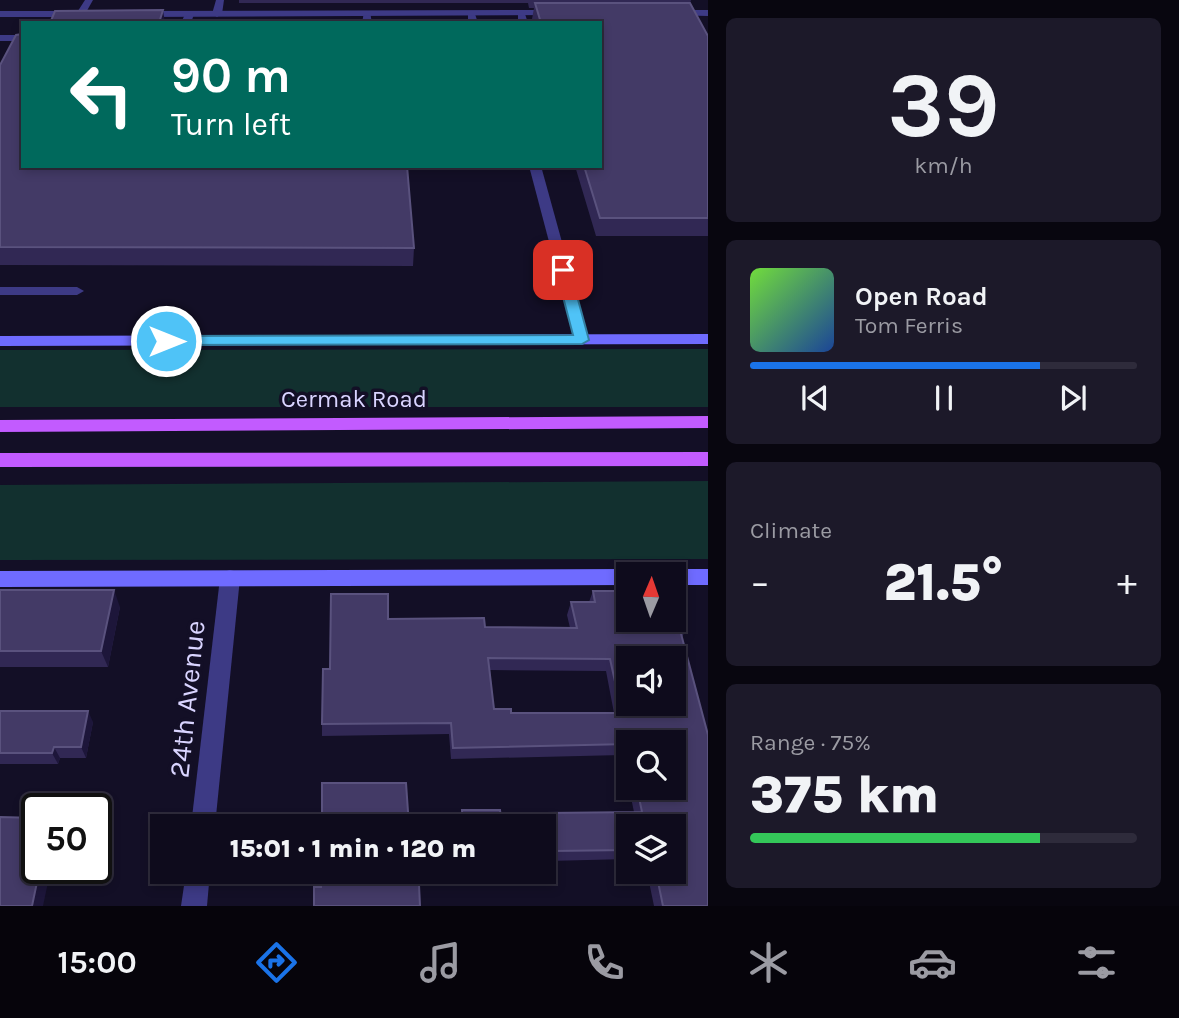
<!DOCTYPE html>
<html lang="en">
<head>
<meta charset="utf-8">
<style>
  :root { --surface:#0e0b1c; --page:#1c1929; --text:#f1f3f6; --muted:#9b9ba3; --line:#2e2b3b; --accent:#1a73e8 }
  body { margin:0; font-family:Karla,sans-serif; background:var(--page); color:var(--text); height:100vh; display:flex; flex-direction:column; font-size:26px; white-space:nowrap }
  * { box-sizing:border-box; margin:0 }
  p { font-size:23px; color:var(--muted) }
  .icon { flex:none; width:38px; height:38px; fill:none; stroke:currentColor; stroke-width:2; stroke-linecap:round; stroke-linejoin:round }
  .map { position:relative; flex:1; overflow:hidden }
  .sheet { display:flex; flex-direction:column; gap:18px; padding:18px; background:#08060f; width:471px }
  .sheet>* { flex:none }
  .banner { position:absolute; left:21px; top:21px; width:581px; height:147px; border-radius:0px; box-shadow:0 4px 10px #0003,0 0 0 2px var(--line); background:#00695c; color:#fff; overflow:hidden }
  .needle { width:46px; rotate:2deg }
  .fabs { position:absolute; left:616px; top:562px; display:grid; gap:14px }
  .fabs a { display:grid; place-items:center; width:70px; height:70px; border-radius:0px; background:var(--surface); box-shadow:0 4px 10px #0003,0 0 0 2px var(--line); font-size:35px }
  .speed { position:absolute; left:21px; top:793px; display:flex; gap:14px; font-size:35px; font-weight:700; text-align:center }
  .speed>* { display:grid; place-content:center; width:91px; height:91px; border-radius:50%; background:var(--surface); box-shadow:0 4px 10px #0003,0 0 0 2px var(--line); line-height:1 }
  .speed .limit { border:4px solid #111; border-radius:10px; background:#fff; color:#111 }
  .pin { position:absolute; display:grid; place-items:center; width:60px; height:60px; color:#fff; margin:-30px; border-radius:14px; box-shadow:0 4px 10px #0006 }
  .me { position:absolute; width:77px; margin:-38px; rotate:90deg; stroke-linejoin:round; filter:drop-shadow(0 0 5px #0008) }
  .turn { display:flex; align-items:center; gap:24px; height:147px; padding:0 35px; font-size:32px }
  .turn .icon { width:91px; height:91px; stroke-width:2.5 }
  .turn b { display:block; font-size:49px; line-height:60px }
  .big { font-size:52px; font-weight:800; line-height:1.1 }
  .sheet .tile { flex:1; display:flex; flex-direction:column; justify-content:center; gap:10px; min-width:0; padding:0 24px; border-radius:10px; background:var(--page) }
  .sheet .dial { align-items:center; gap:0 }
  .dial b { font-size:91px; line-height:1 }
  .song { display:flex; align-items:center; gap:21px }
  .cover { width:84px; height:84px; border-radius:10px; background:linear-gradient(135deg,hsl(100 70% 55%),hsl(220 70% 35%)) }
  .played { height:7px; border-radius:4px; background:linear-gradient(90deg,var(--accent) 75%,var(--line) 75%) }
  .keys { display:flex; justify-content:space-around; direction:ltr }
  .heat { display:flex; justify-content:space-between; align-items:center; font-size:38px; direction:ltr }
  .charge { height:10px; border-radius:5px; background:linear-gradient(90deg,#34c759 75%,var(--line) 0) }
  .trip { position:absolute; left:150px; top:814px; width:406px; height:70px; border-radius:0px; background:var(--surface); box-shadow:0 4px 10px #0003,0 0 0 2px var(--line); font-weight:800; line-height:70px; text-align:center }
  .menu { display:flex; height:112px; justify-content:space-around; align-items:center; background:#06040b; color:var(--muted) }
  .menu .icon { width:49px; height:49px }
  .menu .active { color:var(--accent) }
  .menu b { font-size:32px; color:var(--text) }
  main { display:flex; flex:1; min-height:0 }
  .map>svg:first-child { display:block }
</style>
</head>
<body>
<main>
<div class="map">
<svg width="709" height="906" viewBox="0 0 709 906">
  <rect width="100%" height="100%" fill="#130f26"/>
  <g fill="#12302f">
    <polygon points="708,349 708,407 0,407 0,350"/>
    <polygon points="709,481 708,559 0,560 0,485"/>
  </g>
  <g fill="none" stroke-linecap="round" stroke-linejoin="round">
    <g fill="#3d3a85" fill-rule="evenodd">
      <polygon points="85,0 93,0 84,16 78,16 76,14"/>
      <polygon points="216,0 224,0 222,14 217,17 212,14"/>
      <polygon points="468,11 474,11 478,23 468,23"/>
      <polygon points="518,11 524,11 528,23 518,23"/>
      <polygon points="186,12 194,14 191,23 181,23"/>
      <polygon points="364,12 370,12 372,23 362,23"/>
      <rect x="0" y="35" width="23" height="6"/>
      <polygon points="529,166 541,166 589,340 587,343 582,345 575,340"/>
      <polygon points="0,287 77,287 84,291 77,295 0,295"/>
    </g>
    <g fill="#3d3a85" fill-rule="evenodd">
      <polygon points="554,10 559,13 558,15 141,17 136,14 141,11"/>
      <polygon points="673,10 709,10 709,16 669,15 668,13"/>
      <polygon points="0,11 75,11 80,14 75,17 0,17"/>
      <polygon points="230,570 237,572 240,578 215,826 191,826 220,578 223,572"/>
      <polygon points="186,872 210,872 207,906 181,906"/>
    </g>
    <g fill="#6f6bff" fill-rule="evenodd">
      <polygon points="709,334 709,344 0,346 0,336"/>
      <polygon points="628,569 636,574 628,574 628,585 0,587 0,571"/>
      <polygon points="674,569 709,569 709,585 674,585 674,574 666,574"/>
    </g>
    <g fill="#c25bff" fill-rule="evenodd">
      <polygon points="709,416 709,428 0,432 0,420"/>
      <polygon points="709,452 709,466 0,467 0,453"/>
    </g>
  </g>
  <g fill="#312854" fill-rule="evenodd">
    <polygon points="239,0 691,0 690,3 708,36 708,236 596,236 575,166 600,166 600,23 533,23 532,19 534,8 529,8 528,3 239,3"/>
    <polygon points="0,65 23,166 414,248 413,266 0,265"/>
    <polygon points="0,590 120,607 108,667 0,667"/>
    <path d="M593,591L685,630L682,638L708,906H654L647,872H674L628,826V859L548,861L544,826L543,824L547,813L634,812L629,788H674L628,742V784L622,755L451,759L449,734L322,736V724L330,669L388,619L485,627L570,628L567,615L571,602H589ZM490,670L606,671L614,713H511L494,709Z"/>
    <polygon points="0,711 93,722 86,758 60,758 58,764 0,764"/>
    <polygon points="462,810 502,826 460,826 460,820"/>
    <polygon points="464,872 507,872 504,881 464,881"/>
  </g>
  <g fill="#1d163a">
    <polygon points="163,10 165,23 159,23"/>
    <polygon points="114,590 120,607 108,667 101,651"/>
    <polygon points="88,711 93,722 86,758 81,747"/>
    <polygon points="54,747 60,758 58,764 52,753"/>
    <polygon points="40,868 51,868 43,906 32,906"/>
  </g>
  <g fill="#433a66" stroke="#5a527e" stroke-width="2" fill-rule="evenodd">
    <polygon points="535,3 690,3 708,36 708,218 600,218 584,166 600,166 600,23 541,23"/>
    <polygon points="163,10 159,23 50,23 55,11"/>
    <polygon points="23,34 23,166 407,166 414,248 0,247 0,65 16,35"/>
    <polygon points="0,590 114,590 101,651 0,651"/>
    <path d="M674,590L685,630H680L708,735V906H663L656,872H674V826H628V850L553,851L547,813L642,812L637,788H674V742H628V747V744L453,748L451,723L322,724L323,669H330L331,594H388V619L484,618L485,627L577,628L571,602H595L593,591H628V620H674ZM488,658L610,659L622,713H511V709H494ZM628,658H674V704H628Z"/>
    <polygon points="0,711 88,711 81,747 54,747 52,753 0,753"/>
    <polygon points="322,783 406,783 409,826 322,826"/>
    <polygon points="462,810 500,810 502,826 463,826"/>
    <polygon points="0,817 37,818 37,868 40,868 32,906 0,906"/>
    <polygon points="321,872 411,872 412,885 419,885 420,906 314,906 314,887 321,887"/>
  </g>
  <polygon fill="#4fc3f7" stroke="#337fa1" stroke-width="2" points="563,266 570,270 589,340 582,344 166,345 159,341 166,336 573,335 556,270"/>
  <g text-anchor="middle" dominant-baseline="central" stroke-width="7" stroke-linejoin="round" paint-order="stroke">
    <g font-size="24" fill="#d9d4ff" stroke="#130f26">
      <text x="354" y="399">Cermak Road</text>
    </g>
    <g font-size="28" fill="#d9d4ff" stroke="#130f26">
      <text transform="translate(187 699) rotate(-84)">24th Avenue</text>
    </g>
  </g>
</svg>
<div class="fabs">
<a><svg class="needle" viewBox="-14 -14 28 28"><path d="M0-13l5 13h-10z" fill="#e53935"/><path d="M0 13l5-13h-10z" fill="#9b9ba3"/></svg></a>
<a><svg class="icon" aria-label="sound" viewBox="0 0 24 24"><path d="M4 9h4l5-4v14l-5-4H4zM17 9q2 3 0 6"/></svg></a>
<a><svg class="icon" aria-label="search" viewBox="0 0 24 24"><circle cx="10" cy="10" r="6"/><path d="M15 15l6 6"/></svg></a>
<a><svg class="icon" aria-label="layers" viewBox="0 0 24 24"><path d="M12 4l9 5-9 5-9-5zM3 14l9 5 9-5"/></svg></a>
</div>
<div class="speed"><div class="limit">50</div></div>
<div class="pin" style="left:563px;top:270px;background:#d93025"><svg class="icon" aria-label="arrive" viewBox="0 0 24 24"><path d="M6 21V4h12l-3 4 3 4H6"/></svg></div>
<svg class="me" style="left:166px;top:341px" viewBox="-20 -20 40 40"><circle r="17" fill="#4fc3f7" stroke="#fff" stroke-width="3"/><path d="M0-11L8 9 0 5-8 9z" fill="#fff"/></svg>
<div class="trip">15:01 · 1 min · 120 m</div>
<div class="banner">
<div class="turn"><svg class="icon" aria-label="left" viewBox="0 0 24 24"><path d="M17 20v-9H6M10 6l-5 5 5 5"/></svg><div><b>90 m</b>Turn left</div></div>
</div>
</div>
<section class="sheet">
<div class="tile dial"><b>39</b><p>km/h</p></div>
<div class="tile">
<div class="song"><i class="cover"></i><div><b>Open Road</b><p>Tom Ferris</p></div></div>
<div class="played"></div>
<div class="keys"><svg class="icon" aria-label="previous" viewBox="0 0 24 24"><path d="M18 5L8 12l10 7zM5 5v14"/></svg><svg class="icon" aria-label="pause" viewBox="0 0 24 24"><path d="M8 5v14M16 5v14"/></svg><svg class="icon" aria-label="next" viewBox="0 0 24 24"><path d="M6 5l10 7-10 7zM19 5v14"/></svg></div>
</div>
<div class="tile"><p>Climate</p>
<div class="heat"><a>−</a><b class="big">21.5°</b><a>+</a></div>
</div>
<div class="tile"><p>Range · 75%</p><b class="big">375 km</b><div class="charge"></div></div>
</section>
</main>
<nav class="menu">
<b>15:00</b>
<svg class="icon active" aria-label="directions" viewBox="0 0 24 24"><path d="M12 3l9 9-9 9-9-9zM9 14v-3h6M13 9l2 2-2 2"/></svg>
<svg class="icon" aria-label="music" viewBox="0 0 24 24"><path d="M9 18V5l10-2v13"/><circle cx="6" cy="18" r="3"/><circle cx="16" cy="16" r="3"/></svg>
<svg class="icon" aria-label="phone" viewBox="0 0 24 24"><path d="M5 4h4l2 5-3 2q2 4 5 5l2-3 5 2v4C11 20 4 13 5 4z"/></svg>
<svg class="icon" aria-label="climate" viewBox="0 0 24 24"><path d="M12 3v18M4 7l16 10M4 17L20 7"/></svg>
<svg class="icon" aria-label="car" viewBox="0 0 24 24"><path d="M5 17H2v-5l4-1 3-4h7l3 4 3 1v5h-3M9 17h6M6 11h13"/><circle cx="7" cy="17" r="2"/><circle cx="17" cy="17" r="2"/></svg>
<svg class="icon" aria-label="filters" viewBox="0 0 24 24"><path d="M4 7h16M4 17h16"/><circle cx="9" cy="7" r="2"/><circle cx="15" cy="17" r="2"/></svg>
</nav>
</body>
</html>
